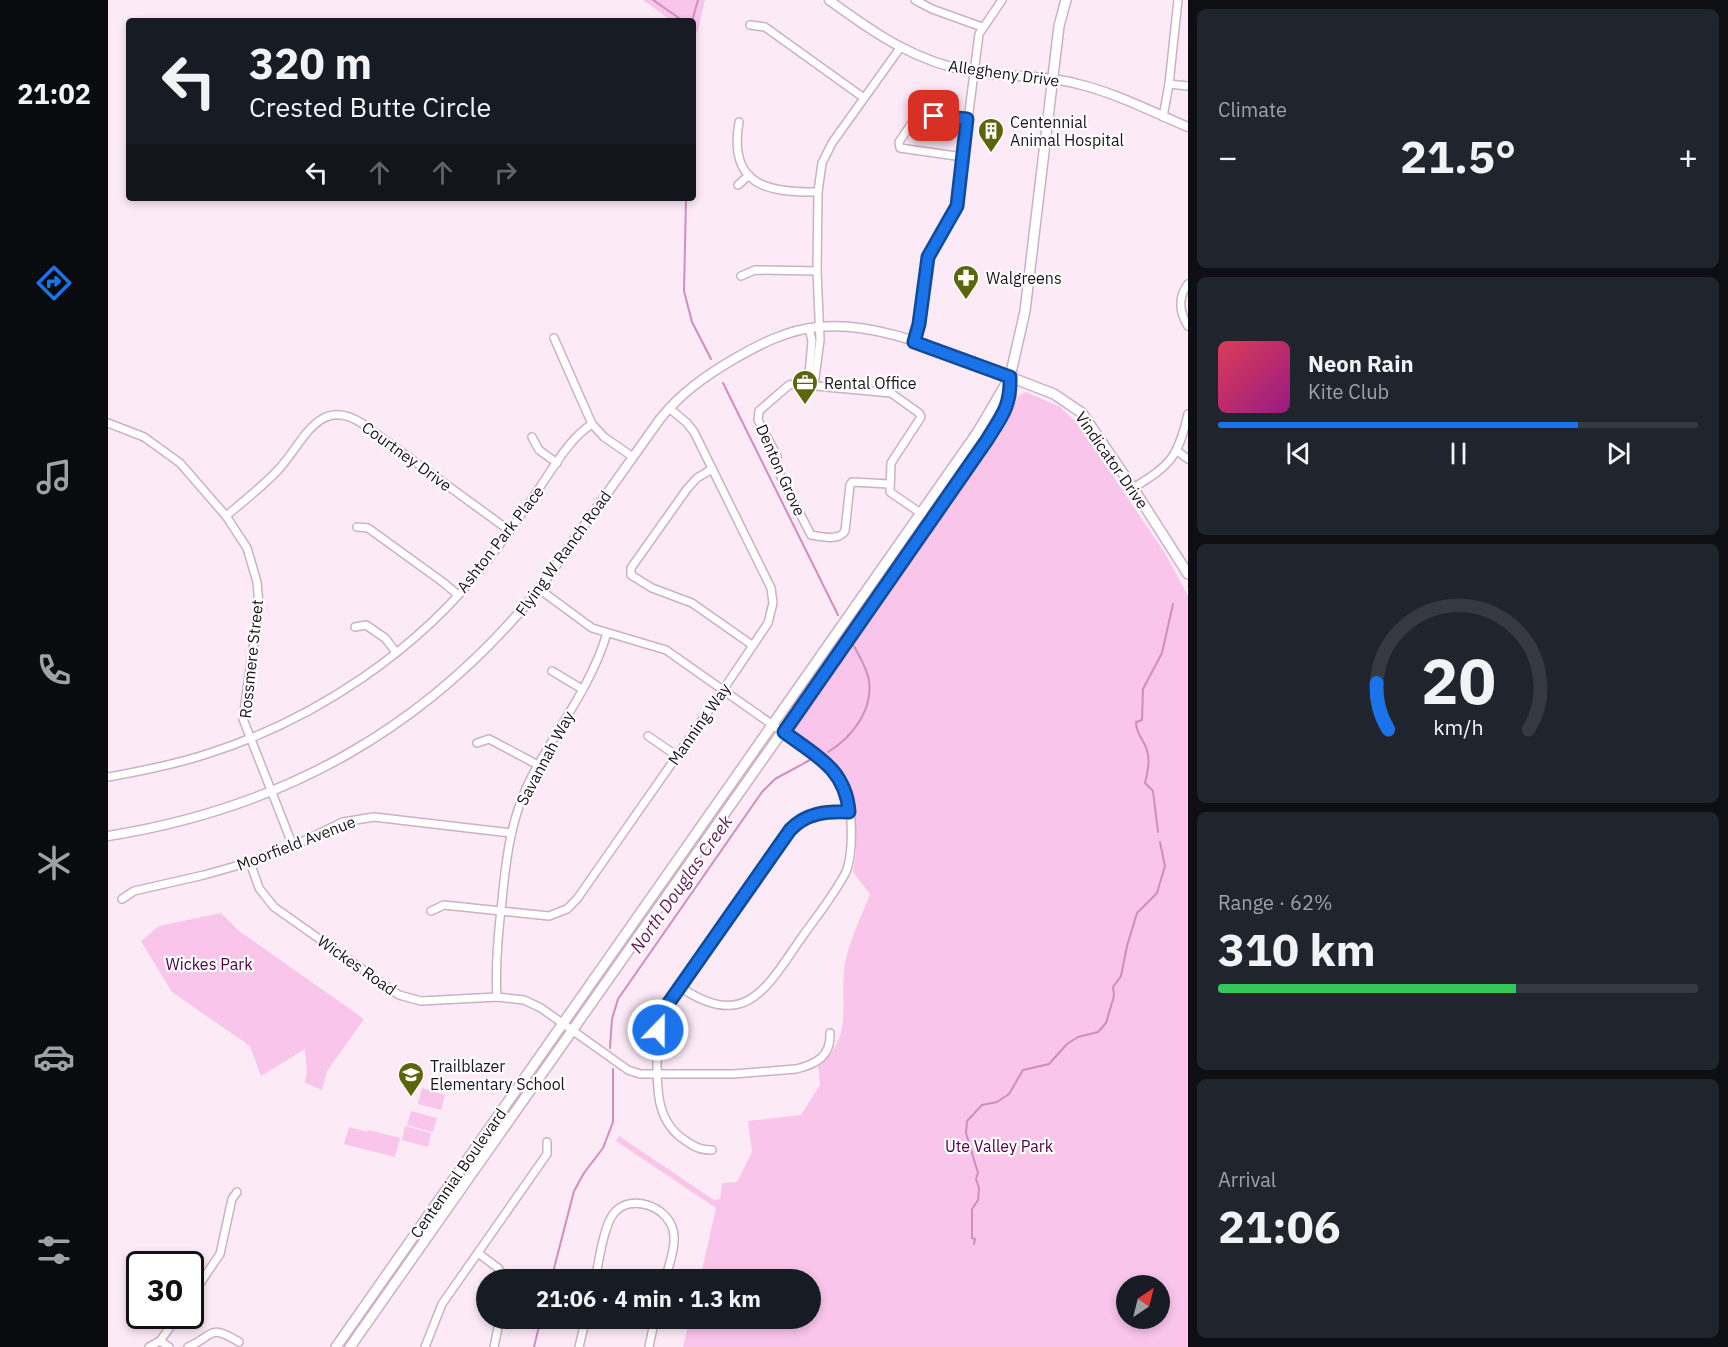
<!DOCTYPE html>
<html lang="en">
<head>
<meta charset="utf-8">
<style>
  :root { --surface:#171b24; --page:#20242c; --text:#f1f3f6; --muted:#9ea1a6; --line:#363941; --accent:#1a73e8 }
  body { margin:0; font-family:"IBM Plex Sans",sans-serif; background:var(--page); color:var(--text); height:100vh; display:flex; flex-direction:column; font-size:22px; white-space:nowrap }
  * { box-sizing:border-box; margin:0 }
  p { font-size:20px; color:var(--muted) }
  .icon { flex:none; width:33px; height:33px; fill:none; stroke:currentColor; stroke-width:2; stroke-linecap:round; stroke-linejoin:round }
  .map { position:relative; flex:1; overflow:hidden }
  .side { display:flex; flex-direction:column; gap:9px; padding:9px; background:#0d0f14; width:540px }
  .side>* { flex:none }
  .guide { position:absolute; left:18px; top:18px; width:570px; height:183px; border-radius:6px; box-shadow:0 3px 9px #0003; background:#171b24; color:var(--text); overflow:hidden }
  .needle { width:39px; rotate:35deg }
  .controls { position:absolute; left:1008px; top:1275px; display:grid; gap:12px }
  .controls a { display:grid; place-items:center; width:54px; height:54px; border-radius:50%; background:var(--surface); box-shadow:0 3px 9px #0003; font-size:30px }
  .speed { position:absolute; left:18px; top:1251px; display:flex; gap:12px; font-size:30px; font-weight:700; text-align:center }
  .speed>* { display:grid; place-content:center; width:78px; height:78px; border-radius:50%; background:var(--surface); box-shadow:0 3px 9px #0003; line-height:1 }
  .speed .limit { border:3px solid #111; border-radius:9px; background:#fff; color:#111 }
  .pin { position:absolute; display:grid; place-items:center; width:51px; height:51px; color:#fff; margin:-26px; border-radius:12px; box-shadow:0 3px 9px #0006 }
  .me { position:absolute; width:66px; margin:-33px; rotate:22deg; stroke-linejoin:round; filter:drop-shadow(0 0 4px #0008) }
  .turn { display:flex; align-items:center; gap:21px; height:126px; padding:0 24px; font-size:27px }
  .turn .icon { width:78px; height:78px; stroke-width:2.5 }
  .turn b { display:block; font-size:42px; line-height:51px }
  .lanes { display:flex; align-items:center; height:57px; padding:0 24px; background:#0003; justify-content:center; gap:30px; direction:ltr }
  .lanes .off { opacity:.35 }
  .big { font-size:45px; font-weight:800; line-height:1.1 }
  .side .card { flex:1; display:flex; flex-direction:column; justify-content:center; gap:9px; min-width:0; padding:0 21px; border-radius:9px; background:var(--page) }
  .side .dial { align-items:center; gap:0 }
  .dial svg { height:156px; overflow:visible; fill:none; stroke:var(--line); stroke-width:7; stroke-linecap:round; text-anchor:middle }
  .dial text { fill:var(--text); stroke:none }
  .song { display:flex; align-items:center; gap:18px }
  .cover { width:72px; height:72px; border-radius:9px; background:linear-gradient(135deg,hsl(350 70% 55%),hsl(310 70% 35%)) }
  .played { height:6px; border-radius:3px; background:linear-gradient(90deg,var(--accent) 75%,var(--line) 75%) }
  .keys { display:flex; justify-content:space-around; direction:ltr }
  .heat { display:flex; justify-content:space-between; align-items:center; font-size:33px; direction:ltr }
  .charge { height:9px; border-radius:4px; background:linear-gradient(90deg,#34c759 62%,var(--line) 0) }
  .trip { position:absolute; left:368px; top:1269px; width:345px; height:60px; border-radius:30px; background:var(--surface); box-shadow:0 3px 9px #0003; font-weight:800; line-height:60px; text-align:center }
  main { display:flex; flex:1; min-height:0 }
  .menu { display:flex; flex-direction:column; width:108px; justify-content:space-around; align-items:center; background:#090b0e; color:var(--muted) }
  .menu .icon { width:42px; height:42px }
  .menu .on { color:var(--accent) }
  .menu b { font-size:27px; color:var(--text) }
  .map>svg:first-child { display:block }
</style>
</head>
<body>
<main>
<nav class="menu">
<b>21:02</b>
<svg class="icon on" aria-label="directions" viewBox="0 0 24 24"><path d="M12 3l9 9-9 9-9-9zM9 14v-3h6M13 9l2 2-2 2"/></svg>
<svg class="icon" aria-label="music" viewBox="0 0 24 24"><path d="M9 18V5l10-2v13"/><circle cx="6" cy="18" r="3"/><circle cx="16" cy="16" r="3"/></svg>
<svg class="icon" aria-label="phone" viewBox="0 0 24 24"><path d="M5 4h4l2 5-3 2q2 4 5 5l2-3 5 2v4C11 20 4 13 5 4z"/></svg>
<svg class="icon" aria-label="climate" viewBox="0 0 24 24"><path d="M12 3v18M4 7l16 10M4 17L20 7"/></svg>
<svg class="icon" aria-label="car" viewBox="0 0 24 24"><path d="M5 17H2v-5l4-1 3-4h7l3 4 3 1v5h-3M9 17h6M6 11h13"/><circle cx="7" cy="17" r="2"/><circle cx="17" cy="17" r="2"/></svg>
<svg class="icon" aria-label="filters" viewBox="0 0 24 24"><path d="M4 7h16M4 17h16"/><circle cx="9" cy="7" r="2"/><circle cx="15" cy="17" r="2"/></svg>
</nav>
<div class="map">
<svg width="1080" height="1347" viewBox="0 0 1080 1347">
  <rect width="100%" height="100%" fill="#fceaf7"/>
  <g fill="#f9c5ea" fill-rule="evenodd">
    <polygon points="535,0 597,0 590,30 586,37 585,21 564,21"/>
    <path d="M918,392L952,407L970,424L1058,555L1080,596V1347H575L582,1319L702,1318V1280L592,1279L608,1208L508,1141L511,1136L606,1200L612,1199L614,1183L629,1182L644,1152L640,1121L693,1115L712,1085L710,1066C749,1036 729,999 738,959C743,937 754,915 762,894L745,872L748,853L746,797L741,780L729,765L688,732L686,728L811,546L876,458L896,428L911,395ZM1018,1286H1052V1318H1018Z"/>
    <polygon points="113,913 131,931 256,1019 219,1071 214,1090 197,1083 199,1071 197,1049 153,1076 142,1046 64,992 33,941 51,926"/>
    <polygon points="314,1088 337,1095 333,1110 310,1104"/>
    <polygon points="303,1111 329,1118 325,1132 299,1125"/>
    <polygon points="297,1126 323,1133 320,1147 294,1140"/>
    <polygon points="241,1127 259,1132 260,1130 292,1138 287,1157 236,1144"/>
  </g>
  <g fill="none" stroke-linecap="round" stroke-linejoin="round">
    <g stroke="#cf8ebd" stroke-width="2">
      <polyline points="545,0 571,18"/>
      <polyline points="584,21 590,0"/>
      <polyline points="578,198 576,291 584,322 603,359"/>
      <polyline points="615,383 730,615"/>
      <path d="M720,752C743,738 765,711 761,681C760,670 751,656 746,646"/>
      <path d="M1050,832L1045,791L1037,783C1040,771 1043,757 1037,745C1033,737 1028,732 1028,722L1034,720L1035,689L1054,653L1065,604"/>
      <polyline points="502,1048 504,1019 510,999 654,792 667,779 702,760"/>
      <polyline points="866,1244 867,1239 864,1238 864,1209 870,1200 871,1188 868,1179 870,1173 858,1133 859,1121 874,1105 889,1102 901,1094 915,1070 941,1064 959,1044 970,1037 990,1032 998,1023 1006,996 1005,987 1013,976 1019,946 1029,913 1049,893 1057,866 1052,842"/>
      <polyline points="443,1280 466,1191 476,1173 495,1148 505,1122 505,1069"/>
      <polyline points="426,1347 433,1318"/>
    </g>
    <defs>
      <g id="minor">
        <polyline points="807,0 824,9 874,27"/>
        <polyline points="642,25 657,27 756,98"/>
        <polyline points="1061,84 1080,86"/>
        <polyline points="1055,117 1061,84 1070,0"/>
        <path d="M631,122C620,185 659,193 710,192"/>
        <polyline points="855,157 792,148 791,142 810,114 859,119"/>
        <polyline points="630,185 641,175"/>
        <polyline points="633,276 647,270 709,271"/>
        <path d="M1080,284C1070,297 1071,312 1080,326"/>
        <polyline points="446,338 484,424 496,437 525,457"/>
        <polyline points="806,342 811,324 820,257 849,205 871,34 894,0"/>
        <polyline points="700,385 704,341 701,328"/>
        <polyline points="706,385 712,340 709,271 710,192 714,163 724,143 792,48"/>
        <polyline points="0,423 36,437 72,463 118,516 139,548 149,582 151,605 135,719 185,846"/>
        <polyline points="424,437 431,450 449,463"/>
        <polyline points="1069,451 1080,459"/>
        <polyline points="604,469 589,478 579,489 523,568 523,575 544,588 584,603 644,645"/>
        <path d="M781,484L744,482L742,485L737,531C731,541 714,537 703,535L668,467L669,456L650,420L651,411L681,385L686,384L783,393L811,413L813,417L783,463L782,492L814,514"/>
        <path d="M1025,488C1063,465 1070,457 1080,414"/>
        <path d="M118,516C136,501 155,486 170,470C195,444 210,394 255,424L402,531"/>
        <polyline points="249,527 260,528 336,583 350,595"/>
        <path d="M431,589L484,628L558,650L716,761C723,768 730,774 735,783C745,802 746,852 738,872C726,895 709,916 694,937C659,987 638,1032 572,987"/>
        <polyline points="247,627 258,625 277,638 288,652"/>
        <polyline points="444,671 474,689"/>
        <polyline points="540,736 569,756"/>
        <polyline points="369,743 381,739 430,765"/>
        <path d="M0,777C34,771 69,764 102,753C208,719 311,650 379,561C398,537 415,512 432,487C447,465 462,438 484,424"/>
        <path d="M142,862L151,888L166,907L291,995L313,1001L389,997L416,1000L433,1008L520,1070L532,1074H626L688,1069C709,1064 723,1056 722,1033"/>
        <polyline points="14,899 26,891 96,875 142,862 185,846 235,822 266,817 403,833"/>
        <polyline points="323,911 336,905 441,916 459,909 469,899 615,690 660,623 665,603 663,588 586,432 579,423 561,408"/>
        <path d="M389,997C387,965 390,933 394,901C398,858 403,817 423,778C448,730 484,685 499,633"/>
        <path d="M604,1150C592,1150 587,1147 578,1141C548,1122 549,1090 549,1058C550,1039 549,1021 560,1004L682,830C698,813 718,811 741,812"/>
        <polyline points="370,1253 390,1268 398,1280"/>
        <path d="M487,1280C491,1262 495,1227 506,1213C522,1193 559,1206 565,1230C569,1245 561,1264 557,1280"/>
        <polyline points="82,1298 112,1254 124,1199 129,1192"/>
        <polyline points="52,1341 61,1347"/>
        <polyline points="41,1347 52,1341 70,1316"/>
        <path d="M80,1347C106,1336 100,1323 131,1342"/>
        <polyline points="317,1347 334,1304 439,1154 439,1142"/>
        <polyline points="386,1347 392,1318"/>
        <polyline points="471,1347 478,1318"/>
        <polyline points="541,1347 547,1318"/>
      </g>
      <g id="tertiary">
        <path d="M721,0C766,33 809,63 866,72C900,77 936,75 970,84C1008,93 1044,112 1080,127"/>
        <path d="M0,836C176,808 319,728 431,589L552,419C573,393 597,376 626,359C652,344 679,330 710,327C774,320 843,356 902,377"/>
      </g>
      <g id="secondary">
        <polyline points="902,377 946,394 974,413 1025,488 1080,574"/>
        <polyline points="228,1347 869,433 902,377"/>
        <polyline points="242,1347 879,440 895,414 903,396 902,377 917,311 951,26 958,0"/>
      </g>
    </defs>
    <use href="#minor" stroke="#cdb0c4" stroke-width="10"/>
    <use href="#tertiary" stroke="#cdb0c4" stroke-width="11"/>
    <use href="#secondary" stroke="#cdb0c4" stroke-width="12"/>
    <use href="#minor" stroke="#fff" stroke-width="7"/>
    <use href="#tertiary" stroke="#fff" stroke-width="8"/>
    <use href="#secondary" stroke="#fff" stroke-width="9"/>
  </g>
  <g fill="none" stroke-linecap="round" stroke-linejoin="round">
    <defs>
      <path id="route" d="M550,1030L553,1016L560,1004L682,830C698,813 718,811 741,812C738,769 707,755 676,732L879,440C894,416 903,406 902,377L806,342L811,324L820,257L849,206L859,119L826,116"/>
    </defs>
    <use href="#route" stroke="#114b97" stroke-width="15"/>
    <use href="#route" stroke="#1a73e8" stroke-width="10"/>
  </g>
  <defs>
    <symbol id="building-pin" viewBox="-11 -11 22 30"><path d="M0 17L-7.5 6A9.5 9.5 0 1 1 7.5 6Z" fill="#5b660a" stroke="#fff"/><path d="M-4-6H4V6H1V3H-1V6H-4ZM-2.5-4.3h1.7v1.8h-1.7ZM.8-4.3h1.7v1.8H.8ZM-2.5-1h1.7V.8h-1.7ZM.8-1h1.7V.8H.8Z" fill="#fff"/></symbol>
    <symbol id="pharmacy-pin" viewBox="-11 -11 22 30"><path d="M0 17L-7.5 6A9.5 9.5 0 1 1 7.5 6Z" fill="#5b660a" stroke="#fff"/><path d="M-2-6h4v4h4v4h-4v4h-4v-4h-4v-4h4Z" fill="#fff"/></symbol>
    <symbol id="office-pin" viewBox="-11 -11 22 30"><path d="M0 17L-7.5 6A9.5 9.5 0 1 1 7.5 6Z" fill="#5b660a" stroke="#fff"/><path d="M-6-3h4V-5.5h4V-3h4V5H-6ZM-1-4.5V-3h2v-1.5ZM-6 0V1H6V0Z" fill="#fff"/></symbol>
    <symbol id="school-pin" viewBox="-11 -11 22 30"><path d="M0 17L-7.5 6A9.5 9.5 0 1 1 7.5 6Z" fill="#5b660a" stroke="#fff"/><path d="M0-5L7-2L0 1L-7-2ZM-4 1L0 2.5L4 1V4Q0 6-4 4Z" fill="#fff"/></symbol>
  </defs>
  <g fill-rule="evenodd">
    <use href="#building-pin" x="868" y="116" width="30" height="40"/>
    <use href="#pharmacy-pin" x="843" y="263" width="30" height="40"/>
    <use href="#office-pin" x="682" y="368" width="30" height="40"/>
    <use href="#school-pin" x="288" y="1060" width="30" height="40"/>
  </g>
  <g text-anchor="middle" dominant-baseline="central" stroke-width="4.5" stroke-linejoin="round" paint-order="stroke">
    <g font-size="16" fill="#1e141b" stroke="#fff">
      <text transform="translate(896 73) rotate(8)">Allegheny Drive</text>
      <text transform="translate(299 456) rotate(36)">Courtney Drive</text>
      <text transform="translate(1004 460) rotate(55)">Vindicator Drive</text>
      <text transform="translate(673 470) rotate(66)">Denton Grove</text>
      <text transform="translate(392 539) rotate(-52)">Ashton Park Place</text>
      <text transform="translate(455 553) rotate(-54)">Flying W Ranch Road</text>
      <text transform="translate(143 659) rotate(-84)">Rossmere Street</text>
      <text transform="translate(591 724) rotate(-55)">Manning Way</text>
      <text transform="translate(437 758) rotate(-62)">Savannah Way</text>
      <text transform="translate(188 843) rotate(-21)">Moorfield Avenue</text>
      <text transform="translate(249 965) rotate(35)">Wickes Road</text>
      <text transform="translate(350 1173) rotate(-55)">Centennial Boulevard</text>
    </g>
    <g font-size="16" fill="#1e141b" stroke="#fff" text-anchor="start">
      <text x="902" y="122">Centennial<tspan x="902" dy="18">Animal Hospital</tspan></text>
      <text x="878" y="278">Walgreens</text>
      <text x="716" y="383">Rental Office</text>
      <text x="322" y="1066">Trailblazer<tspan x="322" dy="18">Elementary School</tspan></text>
    </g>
    <g font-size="16" fill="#500043" stroke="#fff">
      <text x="101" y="964">Wickes Park</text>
      <text x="891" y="1146">Ute Valley Park</text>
    </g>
    <g font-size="18" font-style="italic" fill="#661b58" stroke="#fff">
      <text transform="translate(573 884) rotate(-55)">North Douglas Creek</text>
    </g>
  </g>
</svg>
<div class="controls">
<a><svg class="needle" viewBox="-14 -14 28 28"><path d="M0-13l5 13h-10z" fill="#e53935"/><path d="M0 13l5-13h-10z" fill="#9ea1a6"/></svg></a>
</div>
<div class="speed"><div class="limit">30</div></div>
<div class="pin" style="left:826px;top:116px;background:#d93025"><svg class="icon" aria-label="arrive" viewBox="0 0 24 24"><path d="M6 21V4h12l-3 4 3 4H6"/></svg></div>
<svg class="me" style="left:550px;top:1030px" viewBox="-20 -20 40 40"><circle r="17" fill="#1a73e8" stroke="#fff" stroke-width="3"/><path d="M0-11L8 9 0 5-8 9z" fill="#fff"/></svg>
<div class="trip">21:06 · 4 min · 1.3 km</div>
<div class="guide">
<div class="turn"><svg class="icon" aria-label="left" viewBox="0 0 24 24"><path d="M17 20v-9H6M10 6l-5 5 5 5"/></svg><div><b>320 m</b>Crested Butte Circle</div></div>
<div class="lanes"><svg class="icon" aria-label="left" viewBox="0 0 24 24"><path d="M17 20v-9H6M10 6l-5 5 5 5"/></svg><svg class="icon off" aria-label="ahead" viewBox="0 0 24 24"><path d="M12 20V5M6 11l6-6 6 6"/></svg><svg class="icon off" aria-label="ahead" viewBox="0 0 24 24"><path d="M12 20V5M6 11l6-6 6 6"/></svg><svg class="icon off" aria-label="right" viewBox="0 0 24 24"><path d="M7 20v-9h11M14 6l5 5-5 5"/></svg></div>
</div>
</div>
<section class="side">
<div class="card"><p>Climate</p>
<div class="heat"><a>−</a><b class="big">21.5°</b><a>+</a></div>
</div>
<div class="card">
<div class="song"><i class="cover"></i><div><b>Neon Rain</b><p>Kite Club</p></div></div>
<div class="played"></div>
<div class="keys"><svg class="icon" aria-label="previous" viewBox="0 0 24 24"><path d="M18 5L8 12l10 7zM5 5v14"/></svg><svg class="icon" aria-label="pause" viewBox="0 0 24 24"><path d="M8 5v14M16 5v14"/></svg><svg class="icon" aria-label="next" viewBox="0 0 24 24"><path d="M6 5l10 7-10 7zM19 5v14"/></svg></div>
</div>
<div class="card dial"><svg viewBox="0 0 100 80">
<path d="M14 69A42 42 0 1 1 86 69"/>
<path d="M14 69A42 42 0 0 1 8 45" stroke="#1a73e8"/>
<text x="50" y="56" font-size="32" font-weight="700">20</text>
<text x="50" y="72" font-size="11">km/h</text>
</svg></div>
<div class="card"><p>Range · 62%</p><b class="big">310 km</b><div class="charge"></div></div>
<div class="card"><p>Arrival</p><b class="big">21:06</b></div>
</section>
</main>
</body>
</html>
